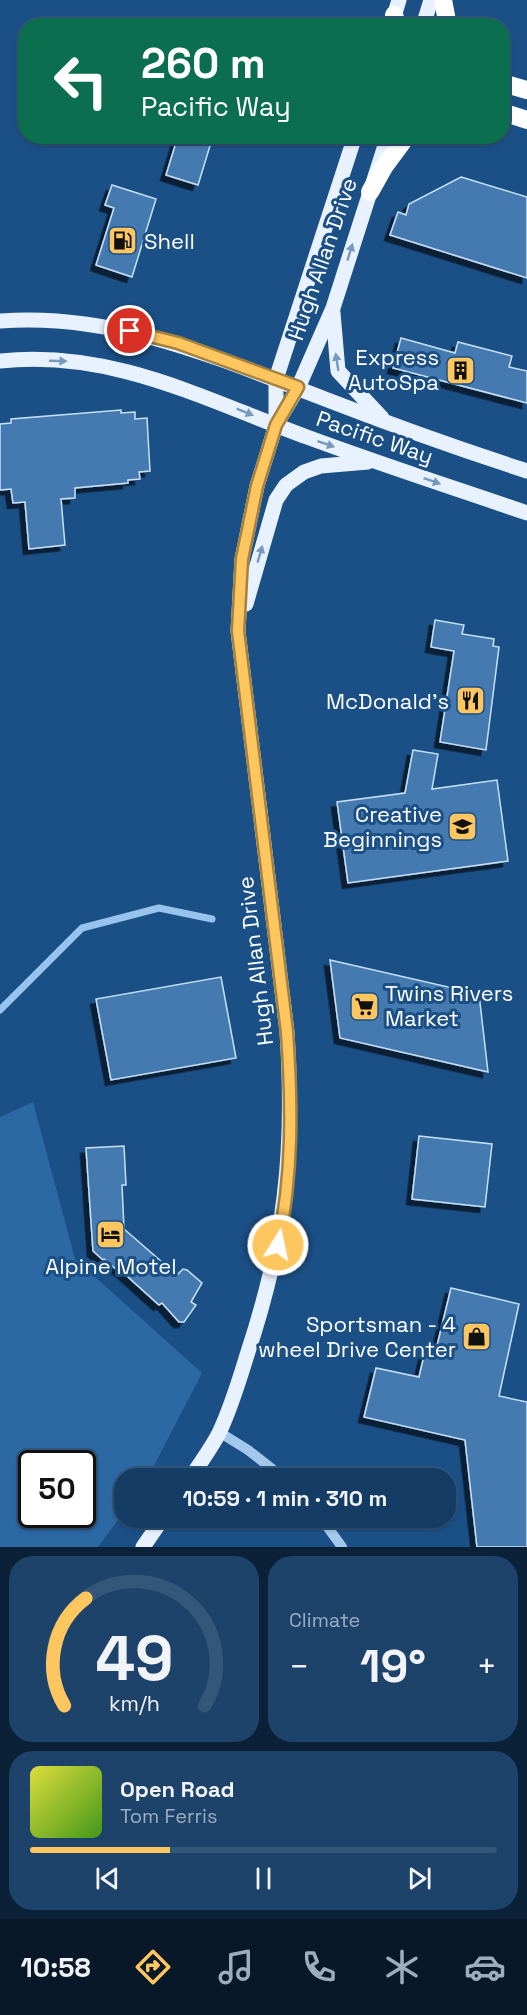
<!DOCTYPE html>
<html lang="en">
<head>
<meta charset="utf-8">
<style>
  :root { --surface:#143c65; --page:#1d436b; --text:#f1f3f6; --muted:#9dadbf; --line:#335679; --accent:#fdc65f }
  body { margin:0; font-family:"Space Grotesk",sans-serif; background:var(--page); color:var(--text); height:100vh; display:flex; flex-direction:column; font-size:22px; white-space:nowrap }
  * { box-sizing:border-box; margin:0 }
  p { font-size:20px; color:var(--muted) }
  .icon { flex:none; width:33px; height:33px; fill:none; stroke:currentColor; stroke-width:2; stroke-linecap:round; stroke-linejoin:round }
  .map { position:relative; height:1547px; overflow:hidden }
  .drawer { display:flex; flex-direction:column; gap:9px; padding:9px; background:#0b2138; flex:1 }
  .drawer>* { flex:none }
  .banner { position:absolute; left:18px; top:18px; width:492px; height:126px; border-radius:24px; box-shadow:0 2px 4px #0004,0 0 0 2px var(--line); background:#0b6e4f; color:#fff; overflow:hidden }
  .speed { position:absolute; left:18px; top:1450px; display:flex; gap:12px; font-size:30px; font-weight:700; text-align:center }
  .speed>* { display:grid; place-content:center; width:78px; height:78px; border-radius:50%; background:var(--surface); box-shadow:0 2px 4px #0004,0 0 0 2px var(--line); line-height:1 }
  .speed .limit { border:3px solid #111; border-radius:9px; background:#fff; color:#111 }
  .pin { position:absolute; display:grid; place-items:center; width:51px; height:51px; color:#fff; margin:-26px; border:3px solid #fff; border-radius:50%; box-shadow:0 2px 6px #0007 }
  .me { position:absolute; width:66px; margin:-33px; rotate:10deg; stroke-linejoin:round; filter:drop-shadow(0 0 4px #0008) }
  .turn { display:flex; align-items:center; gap:21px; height:126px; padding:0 24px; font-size:27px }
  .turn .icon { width:78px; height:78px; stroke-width:2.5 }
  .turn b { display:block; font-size:42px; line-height:51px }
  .big { font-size:45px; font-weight:700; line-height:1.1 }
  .drawer .tile { flex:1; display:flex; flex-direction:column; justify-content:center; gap:9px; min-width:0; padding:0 21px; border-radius:24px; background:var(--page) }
  .drawer .dial { align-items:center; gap:0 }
  .dial svg { height:156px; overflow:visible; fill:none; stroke:var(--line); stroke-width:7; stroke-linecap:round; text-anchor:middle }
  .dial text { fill:var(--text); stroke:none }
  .song { display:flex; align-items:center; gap:18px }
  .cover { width:72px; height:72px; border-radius:9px; background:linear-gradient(135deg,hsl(60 70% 55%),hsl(100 70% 35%)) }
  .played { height:6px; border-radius:3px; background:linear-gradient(90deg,var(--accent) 30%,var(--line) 30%) }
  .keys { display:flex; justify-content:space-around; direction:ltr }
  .heat { display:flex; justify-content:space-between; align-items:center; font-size:33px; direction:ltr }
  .drawer .tiles { flex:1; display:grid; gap:9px; grid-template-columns:1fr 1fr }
  .tile:last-child { grid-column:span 2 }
  .trip { position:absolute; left:114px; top:1468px; width:342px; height:60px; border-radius:24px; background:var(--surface); box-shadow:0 2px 4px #0004,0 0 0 2px var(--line); font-weight:700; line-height:60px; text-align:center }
  .tab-bar { display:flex; height:96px; justify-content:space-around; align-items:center; background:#081828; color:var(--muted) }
  .tab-bar .icon { width:42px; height:42px }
  .tab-bar .on { color:var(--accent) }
  .tab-bar b { font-size:27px; color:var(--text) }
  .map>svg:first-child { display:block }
</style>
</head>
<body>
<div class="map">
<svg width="527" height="1547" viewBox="0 0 527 1547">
  <defs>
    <filter id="shadow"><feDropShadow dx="-5.5" dy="5.5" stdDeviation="0" flood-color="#0009"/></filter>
  </defs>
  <rect width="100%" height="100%" fill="#1b5087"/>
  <path fill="#2b68a4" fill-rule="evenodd" d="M33,1102L75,1259L202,1373L147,1479H124V1512L98,1547H0V1117ZM32,1464H82V1515H32Z"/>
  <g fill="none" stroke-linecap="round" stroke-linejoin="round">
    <polyline stroke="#96c4ee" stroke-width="7" points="0,1010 82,928 159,908 212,919"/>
  </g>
  <g fill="#447ab0" stroke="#c8e1f9" stroke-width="1.5" filter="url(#shadow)">
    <polygon points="178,136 213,136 198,185 166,175"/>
    <polygon points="461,177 527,197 527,278 390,235 398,212 406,215 409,204"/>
    <polygon points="112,185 156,199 132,277 96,265 114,208 105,205"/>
    <polygon points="401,338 455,353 458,342 512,356 509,367 527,371 527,403 393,368"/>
    <polygon points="121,410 121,413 135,412 135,419 147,418 150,471 139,472 140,479 128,480 128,483 75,488 75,498 61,499 65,545 29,549 25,502 13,503 11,489 0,490 0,424 11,423 11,419"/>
    <polygon points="435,620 464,625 462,634 494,639 493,646 499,647 486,750 440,742 454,651 431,647"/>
    <polygon points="413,750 438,754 432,789 497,780 508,861 348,883 337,802 405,793"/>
    <polygon points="330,960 479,994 488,1072 340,1038"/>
    <polygon points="221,977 236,1058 111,1080 96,999"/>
    <polygon points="419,1136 492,1144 485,1207 412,1199"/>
    <polygon points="124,1146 126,1185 122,1185 124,1229 177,1275 183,1269 187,1270 202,1283 191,1302 196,1305 184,1322 179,1322 162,1303 159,1305 118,1268 116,1269 104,1259 103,1260 93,1251 86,1148"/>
    <polygon points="451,1288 519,1304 499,1396 527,1402 527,1547 477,1547 465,1440 364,1417 376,1368 419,1377 426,1347 436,1350"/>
  </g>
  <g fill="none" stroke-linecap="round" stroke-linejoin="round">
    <g stroke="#a3c8ec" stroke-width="10">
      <polyline points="219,1432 248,1450 285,1479"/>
      <polyline points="321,1518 342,1547"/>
    </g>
    <g stroke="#e8f2ff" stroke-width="15">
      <polyline points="391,26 399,0"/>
      <polyline points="423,26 431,0"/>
      <polyline points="333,313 338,371 382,418"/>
      <path d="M0,321C115,312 220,359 325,399C392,425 459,449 527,471"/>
      <path d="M0,361C113,349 205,400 307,437C380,464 454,488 527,513"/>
      <polyline points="276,422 276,379 355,136"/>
      <polyline points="246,604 276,500 286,485 304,472 321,466 368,462"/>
      <path d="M190,1479C199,1464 211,1449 219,1433C231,1408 239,1381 247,1355C285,1241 295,1152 287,1032L238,631L242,559L257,486L276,425L298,388L333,308L388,136"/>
      <polyline points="143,1547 163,1518"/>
    </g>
    <g stroke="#fff" stroke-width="18">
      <polyline points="443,0 448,26"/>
      <polyline points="394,15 398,26"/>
      <polyline points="502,83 527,90"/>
      <polyline points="502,112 527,120"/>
      <polyline points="370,192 384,167 407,136"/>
    </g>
  </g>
  <defs><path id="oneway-solid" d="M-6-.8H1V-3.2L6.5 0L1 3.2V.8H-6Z" transform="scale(1.5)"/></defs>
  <g fill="#7799bd">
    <use href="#oneway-solid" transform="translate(350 252) rotate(-73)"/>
    <use href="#oneway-solid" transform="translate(58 361) rotate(2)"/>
    <use href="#oneway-solid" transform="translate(337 362) rotate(-99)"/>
    <use href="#oneway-solid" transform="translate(245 412) rotate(22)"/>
    <use href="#oneway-solid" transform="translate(326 444) rotate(19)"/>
    <use href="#oneway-solid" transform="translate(432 481) rotate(19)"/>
    <use href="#oneway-solid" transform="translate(260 554) rotate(-74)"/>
  </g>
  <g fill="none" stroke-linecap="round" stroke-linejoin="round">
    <defs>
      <path id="route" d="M130,331L178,343L298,387L276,425L257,486L242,559L238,631L287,1032C292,1103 293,1175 278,1245"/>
    </defs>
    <use href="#route" stroke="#a4813e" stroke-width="15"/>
    <use href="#route" stroke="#fdc65f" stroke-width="10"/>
  </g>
  <defs>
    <symbol id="fuel-square" viewBox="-11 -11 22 22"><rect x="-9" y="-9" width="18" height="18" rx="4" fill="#fdc65f" stroke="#1b5087"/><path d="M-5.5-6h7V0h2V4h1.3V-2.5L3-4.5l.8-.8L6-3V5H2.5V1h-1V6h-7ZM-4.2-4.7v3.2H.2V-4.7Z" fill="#111"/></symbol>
    <symbol id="building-square" viewBox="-11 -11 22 22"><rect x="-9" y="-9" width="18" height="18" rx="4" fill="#fdc65f" stroke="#1b5087"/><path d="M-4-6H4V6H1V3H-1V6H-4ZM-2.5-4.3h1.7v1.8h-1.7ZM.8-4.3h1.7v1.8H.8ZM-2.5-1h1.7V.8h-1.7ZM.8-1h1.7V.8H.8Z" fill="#111"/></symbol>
    <symbol id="restaurant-square" viewBox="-11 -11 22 22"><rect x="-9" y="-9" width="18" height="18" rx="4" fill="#fdc65f" stroke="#1b5087"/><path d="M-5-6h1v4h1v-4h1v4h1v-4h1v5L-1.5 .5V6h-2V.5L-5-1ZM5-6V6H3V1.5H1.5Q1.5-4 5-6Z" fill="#111"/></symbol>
    <symbol id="school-square" viewBox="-11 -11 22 22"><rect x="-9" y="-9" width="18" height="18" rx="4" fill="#fdc65f" stroke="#1b5087"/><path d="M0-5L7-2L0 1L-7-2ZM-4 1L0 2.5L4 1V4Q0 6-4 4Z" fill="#111"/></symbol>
    <symbol id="supermarket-square" viewBox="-11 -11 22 22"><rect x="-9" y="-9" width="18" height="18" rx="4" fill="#fdc65f" stroke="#1b5087"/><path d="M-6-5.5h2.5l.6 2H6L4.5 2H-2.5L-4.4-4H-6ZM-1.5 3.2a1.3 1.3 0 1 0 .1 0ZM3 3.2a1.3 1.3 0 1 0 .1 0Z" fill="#111"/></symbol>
    <symbol id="hotel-square" viewBox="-11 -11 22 22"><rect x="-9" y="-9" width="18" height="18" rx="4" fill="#fdc65f" stroke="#1b5087"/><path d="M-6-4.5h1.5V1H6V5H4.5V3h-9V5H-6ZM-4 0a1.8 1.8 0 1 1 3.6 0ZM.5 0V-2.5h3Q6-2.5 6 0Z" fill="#111"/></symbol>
    <symbol id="shop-square" viewBox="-11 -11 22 22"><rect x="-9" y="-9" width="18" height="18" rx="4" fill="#fdc65f" stroke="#1b5087"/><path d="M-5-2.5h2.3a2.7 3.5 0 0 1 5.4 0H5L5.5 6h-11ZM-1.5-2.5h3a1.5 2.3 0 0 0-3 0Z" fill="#111"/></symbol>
  </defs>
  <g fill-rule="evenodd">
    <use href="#fuel-square" x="106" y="224" width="33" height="33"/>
    <use href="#building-square" x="444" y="354" width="33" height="33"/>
    <use href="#restaurant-square" x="454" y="684" width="33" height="33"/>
    <use href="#school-square" x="446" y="810" width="33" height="33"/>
    <use href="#supermarket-square" x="348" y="990" width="33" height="33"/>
    <use href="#hotel-square" x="94" y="1218" width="33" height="33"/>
    <use href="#shop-square" x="460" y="1320" width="33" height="33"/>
  </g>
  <g text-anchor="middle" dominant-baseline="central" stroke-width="6" stroke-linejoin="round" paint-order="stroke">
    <g font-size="22" fill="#fff" stroke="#1b5087" text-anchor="end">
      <text x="144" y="241" text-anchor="start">Shell</text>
      <text x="439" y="357">Express<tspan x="439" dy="25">AutoSpa</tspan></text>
      <text x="449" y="701">McDonald's</text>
      <text x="442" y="814">Creative<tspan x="442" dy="25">Beginnings</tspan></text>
      <text x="385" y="993" text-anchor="start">Twins Rivers<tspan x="385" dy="25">Market</tspan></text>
      <text x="111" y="1266" text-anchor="middle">Alpine Motel</text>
      <text x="456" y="1324">Sportsman - 4<tspan x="456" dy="25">wheel Drive Center</tspan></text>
    </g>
    <g font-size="22" fill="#fff" stroke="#1b5087">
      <text transform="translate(322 259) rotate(-71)">Hugh Allan Drive</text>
      <text transform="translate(375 437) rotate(19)">Pacific Way</text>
      <text transform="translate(255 961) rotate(-97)">Hugh Allan Drive</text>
    </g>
  </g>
</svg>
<div class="speed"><div class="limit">50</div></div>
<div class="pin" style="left:130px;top:331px;background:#d93025"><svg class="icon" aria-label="arrive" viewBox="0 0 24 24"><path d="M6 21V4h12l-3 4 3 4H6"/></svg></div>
<svg class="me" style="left:278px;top:1245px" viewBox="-20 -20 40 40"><circle r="17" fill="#fdc65f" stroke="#fff" stroke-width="3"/><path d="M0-11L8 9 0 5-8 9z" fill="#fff"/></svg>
<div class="trip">10:59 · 1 min · 310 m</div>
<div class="banner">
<div class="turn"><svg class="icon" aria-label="left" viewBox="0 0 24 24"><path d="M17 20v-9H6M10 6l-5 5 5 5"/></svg><div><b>260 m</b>Pacific Way</div></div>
</div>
</div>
<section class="drawer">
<div class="tiles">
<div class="tile dial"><svg viewBox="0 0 100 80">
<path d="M14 69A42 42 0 1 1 86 69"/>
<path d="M14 69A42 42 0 0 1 25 14" stroke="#fdc65f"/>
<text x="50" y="56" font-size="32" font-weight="700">49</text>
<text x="50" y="72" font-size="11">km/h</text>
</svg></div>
<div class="tile"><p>Climate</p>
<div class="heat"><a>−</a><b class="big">19°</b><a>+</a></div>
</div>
<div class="tile">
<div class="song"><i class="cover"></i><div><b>Open Road</b><p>Tom Ferris</p></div></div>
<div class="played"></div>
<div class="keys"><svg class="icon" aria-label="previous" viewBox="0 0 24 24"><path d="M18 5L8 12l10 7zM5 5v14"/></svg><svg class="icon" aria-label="pause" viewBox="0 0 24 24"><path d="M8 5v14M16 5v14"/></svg><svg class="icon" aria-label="next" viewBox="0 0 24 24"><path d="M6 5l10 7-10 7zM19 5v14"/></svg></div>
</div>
</div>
</section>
<nav class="tab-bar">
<b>10:58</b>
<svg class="icon on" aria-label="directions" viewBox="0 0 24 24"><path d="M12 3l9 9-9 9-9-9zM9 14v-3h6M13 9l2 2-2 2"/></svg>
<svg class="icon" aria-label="music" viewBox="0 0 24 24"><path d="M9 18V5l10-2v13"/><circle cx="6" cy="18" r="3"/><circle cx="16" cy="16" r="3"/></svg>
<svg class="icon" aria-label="phone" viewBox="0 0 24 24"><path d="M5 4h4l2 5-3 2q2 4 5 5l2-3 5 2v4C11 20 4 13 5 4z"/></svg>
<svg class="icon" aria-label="climate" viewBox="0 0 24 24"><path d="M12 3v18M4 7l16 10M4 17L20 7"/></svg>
<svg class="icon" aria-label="car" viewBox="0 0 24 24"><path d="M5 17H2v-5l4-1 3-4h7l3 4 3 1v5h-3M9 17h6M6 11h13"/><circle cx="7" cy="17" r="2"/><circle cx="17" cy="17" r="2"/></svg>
</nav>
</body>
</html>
